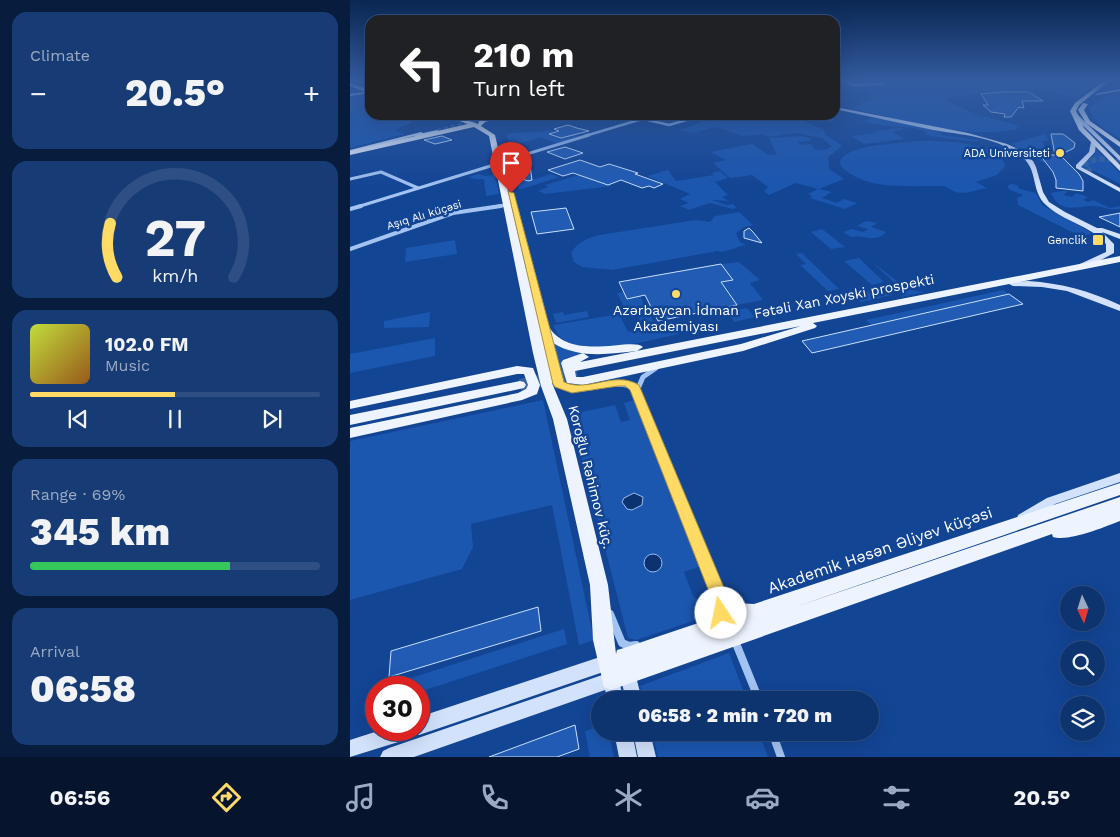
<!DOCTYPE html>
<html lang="en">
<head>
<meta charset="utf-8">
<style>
  :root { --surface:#0e3470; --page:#173c75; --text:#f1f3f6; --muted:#9baac3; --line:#2e4f83; --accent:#ffda64 }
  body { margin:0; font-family:"Work Sans",sans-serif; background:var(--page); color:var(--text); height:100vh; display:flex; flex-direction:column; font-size:19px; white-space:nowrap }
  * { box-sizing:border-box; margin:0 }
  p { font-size:16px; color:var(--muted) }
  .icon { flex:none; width:28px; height:28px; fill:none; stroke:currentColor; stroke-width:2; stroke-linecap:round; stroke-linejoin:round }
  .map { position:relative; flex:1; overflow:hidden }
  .details { display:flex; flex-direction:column; gap:12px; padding:12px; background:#081d3e; width:350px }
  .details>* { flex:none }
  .guide { position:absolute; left:15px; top:15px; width:475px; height:105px; border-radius:15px; box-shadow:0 5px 20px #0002,0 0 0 1px var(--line); background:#202124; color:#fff; overflow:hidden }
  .needle { width:32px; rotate:176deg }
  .controls { position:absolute; left:710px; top:586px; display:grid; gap:10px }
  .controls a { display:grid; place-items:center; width:45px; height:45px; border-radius:50%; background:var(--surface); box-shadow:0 5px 20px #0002,0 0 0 1px var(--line); font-size:25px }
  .speed { position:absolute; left:15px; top:676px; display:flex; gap:10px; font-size:25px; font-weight:700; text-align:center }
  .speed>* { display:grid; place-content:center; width:65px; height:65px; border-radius:50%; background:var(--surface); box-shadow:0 5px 20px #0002,0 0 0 1px var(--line); line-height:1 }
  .speed .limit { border:8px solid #d22; background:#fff; color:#111 }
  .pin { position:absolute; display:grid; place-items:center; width:42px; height:42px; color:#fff; margin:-51px -21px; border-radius:50% 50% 50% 0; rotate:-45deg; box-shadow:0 0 5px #0007 }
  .pin .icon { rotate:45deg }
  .me { position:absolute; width:55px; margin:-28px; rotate:349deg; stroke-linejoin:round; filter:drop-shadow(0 0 4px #0008) }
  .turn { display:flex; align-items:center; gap:18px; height:105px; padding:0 25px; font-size:22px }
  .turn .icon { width:65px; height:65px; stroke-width:2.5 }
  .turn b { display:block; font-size:35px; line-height:42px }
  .big { font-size:38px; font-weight:800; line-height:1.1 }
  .details .tile { flex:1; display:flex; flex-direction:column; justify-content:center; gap:8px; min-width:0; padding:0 18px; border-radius:15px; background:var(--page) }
  .details .dial { align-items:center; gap:0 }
  .dial svg { height:130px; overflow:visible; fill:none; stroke:var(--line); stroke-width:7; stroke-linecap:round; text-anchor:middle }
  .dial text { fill:var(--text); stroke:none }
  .song { display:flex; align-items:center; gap:15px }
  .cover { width:60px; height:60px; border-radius:8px; background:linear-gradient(135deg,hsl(70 70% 55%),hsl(30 70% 35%)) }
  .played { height:5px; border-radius:2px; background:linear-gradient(90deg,var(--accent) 50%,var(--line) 50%) }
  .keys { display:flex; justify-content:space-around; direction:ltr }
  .heat { display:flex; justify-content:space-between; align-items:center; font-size:28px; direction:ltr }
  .charge { height:8px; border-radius:4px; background:linear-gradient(90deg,#34c759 69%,var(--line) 0) }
  .trip { position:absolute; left:241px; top:691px; width:288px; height:50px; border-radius:25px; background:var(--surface); box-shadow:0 5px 20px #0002,0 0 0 1px var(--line); font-weight:800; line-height:50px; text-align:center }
  .menu { display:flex; height:80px; justify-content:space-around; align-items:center; background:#06152d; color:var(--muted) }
  .menu .icon { width:35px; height:35px }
  .menu .current { color:var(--accent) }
  .menu b { font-size:22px; color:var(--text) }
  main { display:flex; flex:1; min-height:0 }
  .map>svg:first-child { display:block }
</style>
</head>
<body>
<main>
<section class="details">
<div class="tile"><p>Climate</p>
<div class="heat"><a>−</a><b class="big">20.5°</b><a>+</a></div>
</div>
<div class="tile dial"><svg viewBox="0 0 100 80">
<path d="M14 69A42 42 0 1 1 86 69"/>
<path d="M14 69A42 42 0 0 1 10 36" stroke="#ffda64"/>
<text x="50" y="56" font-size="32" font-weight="700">27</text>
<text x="50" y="72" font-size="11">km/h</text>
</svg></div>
<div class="tile">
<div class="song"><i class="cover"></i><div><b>102.0 FM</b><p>Music</p></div></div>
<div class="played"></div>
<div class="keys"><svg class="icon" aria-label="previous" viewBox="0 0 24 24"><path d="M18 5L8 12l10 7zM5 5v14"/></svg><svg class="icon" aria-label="pause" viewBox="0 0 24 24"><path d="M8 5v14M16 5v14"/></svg><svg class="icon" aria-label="next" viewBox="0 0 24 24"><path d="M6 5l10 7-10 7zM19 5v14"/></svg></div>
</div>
<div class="tile"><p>Range · 69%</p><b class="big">345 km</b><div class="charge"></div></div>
<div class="tile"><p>Arrival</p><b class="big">06:58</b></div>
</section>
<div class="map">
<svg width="770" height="757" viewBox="0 0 770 757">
  <rect width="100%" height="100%" fill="#134595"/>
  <g fill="#1b56af">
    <path d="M535,81H750L728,98L688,89L608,96L578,106L596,100L622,113L670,126L666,128L668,129C614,140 554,119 501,109L522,99L515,88L511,86L540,85Z"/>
    <path d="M765,92H770V139C757,130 741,124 740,107Z"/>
    <polygon points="12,94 20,95 20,115 50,115 62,122 45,130 54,134 0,148 0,97"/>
    <path d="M361,115H483L484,121C473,124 465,119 454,122L473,129L475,134L492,146L478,157L479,169L494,179L469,189L482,192L472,198L487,203L494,199L507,203L495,209L460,198L462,196L458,194L468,189L446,183L419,195L414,191L418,187L402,175L380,178L363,163L376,160L360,152L402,144L417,154L427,155L419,138L451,136L460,138L461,141L448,142L450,145L462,144L464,149L475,150L482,146L472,138L446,133L419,137L413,134L393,136L366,127L343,133L330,130L352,122L345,120Z"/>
    <path d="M520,118C544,119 569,128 591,132V135L628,140L626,142L580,136L574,134L578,133C558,123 537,129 516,122Z"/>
    <polygon points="551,128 555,129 542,132 555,139 514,144 501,136 526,133 524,131"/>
    <path d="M199,130L205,132L200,134C213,138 218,133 228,136L208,144L190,137L169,144L158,141L157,134C173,131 184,134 199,130Z"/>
    <path d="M695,134L699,141H692L696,148L690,155L696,163C691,163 670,148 661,144Z"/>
    <path d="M570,141C590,141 650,141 655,166L647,175L626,182L637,188C629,189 614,195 606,192C601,191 598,186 592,186C560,185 516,192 491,166L490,161C500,143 550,144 570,141Z"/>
    <polygon points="747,150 770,173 770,184 742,170 733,170 731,166 745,154"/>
    <polygon points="318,170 326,181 364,175 362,173 370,171 378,178 365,182 378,195 372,197 379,201 362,200 377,205 383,204 386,208 383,209 360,203 339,210 330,206 339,203 330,199 340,194 297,176"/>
    <polygon points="129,174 135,176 145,175 149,194 136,196 134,179 125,179 118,177"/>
    <polygon points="201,174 209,177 169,190 166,179 169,178 178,181"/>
    <polygon points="229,175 262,186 195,194 188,191 198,187 195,185"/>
    <polygon points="661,184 667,185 670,189 686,193 692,205 742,233 732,237 668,205 667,198 673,195 660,190 657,186"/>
    <path d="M711,191H718L714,195L722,197L726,193L738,197L733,200L738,202L743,200L760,208L770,206V209C758,211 753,206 743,206C725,206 711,215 701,193Z"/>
    <path d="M389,212L403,225L394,227L386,233L390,242L396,245C386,247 379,251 370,252L368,251L262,270L232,267L224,262L221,253C227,242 238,238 250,235L345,220L360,222L365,216Z"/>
    <path d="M516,221L527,223L521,227L536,232C526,244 513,234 501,237L493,232L502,229L513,232L518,229L507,226Z"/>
    <polygon points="472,229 495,247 481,249 461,232"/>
    <polygon points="105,240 107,254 55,262 56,248"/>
    <polygon points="452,253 489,289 478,291 450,265 456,264 446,254"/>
    <polygon points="509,258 534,282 522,285 494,261"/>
    <polygon points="389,262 410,280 400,283 413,300 387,305 371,282 371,264"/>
    <polygon points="522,262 559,290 575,292 551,297 554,293 552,290"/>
    <polygon points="539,287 544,290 542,295 511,302 507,299 491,302 487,298"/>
    <polygon points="653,290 659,294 521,325 516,320"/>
    <polygon points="273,292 277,299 290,296 303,321 292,324 284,308 275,309 267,293"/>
    <polygon points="397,308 405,317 384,322 378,312"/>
    <polygon points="237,311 239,317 206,323 203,314 213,312 214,315"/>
    <polygon points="80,312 79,327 34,328 34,321"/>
    <path d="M269,314L278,332L323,323L329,334C299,340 238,359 211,338C207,335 205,329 203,325Z"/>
    <polygon points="85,338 85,356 0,373 0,354"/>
    <polygon points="202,343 219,350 241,353 216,358 211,362 216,381 226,385 280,374 280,376 221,387 213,382"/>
    <polygon points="193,400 244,640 229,645 202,505 121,524 123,547 112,569 0,600 0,441"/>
    <polygon points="284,400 349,567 334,572 343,596 365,610 364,614 286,640 278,638 222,419 227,413 265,405 271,422 280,420 274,403"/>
    <polygon points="214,629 217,644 69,692 69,688 33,687"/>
    <polygon points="379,653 397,700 294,700 290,686"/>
    <polygon points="250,726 250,732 259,733 264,757 240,757 235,731"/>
    <polygon points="302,733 409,733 418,757 308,757"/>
  </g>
  <g fill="#0c3271" stroke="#95bdf5">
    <polygon points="284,493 293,497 292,505 282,510 277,509 272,502 274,498"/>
    <circle cx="303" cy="563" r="9"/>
  </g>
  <g fill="#215bb4" stroke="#cadffd">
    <polygon points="652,92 679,92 693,101 672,101 674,108 669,107 661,117 654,117 655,114 641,112 633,105 638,105 631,94"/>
    <polygon points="218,125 227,128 239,131 211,138 199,134 209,131 204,129"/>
    <polygon points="701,134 713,134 725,143 724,148 710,155 729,174 733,181 733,191 706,188 706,180 703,172 690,155 705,155"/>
    <polygon points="92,136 102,140 85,144 74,140"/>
    <polygon points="215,147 233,153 215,159 197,152"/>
    <polygon points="179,158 182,180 178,181 170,178 168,161"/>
    <polygon points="230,160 250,167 259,164 288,173 285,174 313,184 304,188 299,186 292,188 271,180 258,185 223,173 213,176 198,170"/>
    <polygon points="216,208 224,229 187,234 181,212"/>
    <polygon points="770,213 770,227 749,217"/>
    <polygon points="399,228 403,232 412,243 394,238 394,231"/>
    <polygon points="371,264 383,280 371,282 387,305 308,321 295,295 277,299 269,282"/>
    <polygon points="659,294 673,304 462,353 452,341"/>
    <polygon points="188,607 191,631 39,677 41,651"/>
    <polygon points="225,725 229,749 207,757 139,757"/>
  </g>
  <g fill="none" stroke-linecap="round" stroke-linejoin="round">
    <polyline stroke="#3661a5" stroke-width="4.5" stroke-dasharray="4.5 2.5" stroke-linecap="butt" points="87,131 146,116"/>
    <polyline stroke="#3661a5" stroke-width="5.5" stroke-dasharray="5.5 3" stroke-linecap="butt" points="741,172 735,166 737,162 748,159 770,160"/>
    <polyline stroke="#3661a5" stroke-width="12" stroke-dasharray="12 5.5" stroke-linecap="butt" points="170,385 227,373"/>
    <g stroke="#a3c3f2" stroke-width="2.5">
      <polyline points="495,81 502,85 534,84"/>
      <polyline points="277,115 319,125 354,115"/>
      <polyline points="235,136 292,119"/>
    </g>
    <g stroke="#a3c3f2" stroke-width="3">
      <polyline points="154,161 239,135"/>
      <polyline points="0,179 31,172 68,188"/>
      <polyline points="7,207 147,164"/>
      <polyline points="143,207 156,205"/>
    </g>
    <g stroke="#a3c3f2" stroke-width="4">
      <polyline points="0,209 11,206"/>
      <polyline points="0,249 103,213 151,206"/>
    </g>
    <g stroke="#a3c3f2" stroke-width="5">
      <path d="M207,380C227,402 259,375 285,388L296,414"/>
      <polyline points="287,391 293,377 306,368"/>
    </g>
    <polyline stroke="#a3c3f2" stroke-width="6" points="295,413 356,565"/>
    <g stroke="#a3c3f2" stroke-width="8">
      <polyline points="355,563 371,603 371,613 363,619"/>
      <polyline points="260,614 272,643 279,646 286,645"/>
      <polyline points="385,641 409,700"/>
      <polyline points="422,732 431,757"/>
    </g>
    <g fill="#d2e2fc" fill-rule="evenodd">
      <polygon points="770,89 770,91 747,95 745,94"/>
      <polygon points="20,91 20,93 0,96 0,94"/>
      <path d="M485,107L618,133L657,144L668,149L683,161L686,167L693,192L699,202L715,212L747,228H752L770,234V239L752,232L764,244V253L736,268H730V264L756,252V244C740,225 714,222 696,205C681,192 688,170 673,158C649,137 613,135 583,130C550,123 517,116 485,109Z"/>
      <polygon points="723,114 727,114 770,156 770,161 723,116"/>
      <polygon points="87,130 89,132 66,138 64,136 0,154 0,150 71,132 73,133"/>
      <polygon points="741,142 746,143 745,152 731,167 770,188 770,192 726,168 726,165 739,152"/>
      <path d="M678,281C711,283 740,291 770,305V311L717,291L692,287L663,286L659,284L663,282Z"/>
      <polygon points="770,473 770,482 705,504 678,523 673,524 668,523 667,519 668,515 697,498"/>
      <polygon points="262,653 268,656 270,661 268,666 262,669 69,735 65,733 64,736 58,739 0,757 0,740 31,730 69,730 69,717"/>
      <polygon points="277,663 283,665 292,700 276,700 269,671 271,665"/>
      <polygon points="261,672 267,674 274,700 258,700 255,690 64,757 30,757 33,751 39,748"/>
      <polygon points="264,732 282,732 287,757 269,757"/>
      <polygon points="283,732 300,732 306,757 288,757"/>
    </g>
    <g fill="#eef4ff" fill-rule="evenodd">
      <polygon points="754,81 759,81 729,105 726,111 734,128 770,165 770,171 729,130 720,111 725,103"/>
      <polygon points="0,83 20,90 20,94 0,86"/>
      <polygon points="733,103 738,104 734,110 740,121 770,142 770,147 736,123 728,110"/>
      <path d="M92,115H101L128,124L130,120L148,115H158L135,122L131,126L145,135L176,269H182L184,271C187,282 194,320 199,327C222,363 282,336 293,347L287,351C259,354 229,359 203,343L213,380L207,384L202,383L217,419L258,585L266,654L267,650L274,648L372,615L365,609L362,603L365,597L371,595L384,603L404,604L770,483V495L442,608L770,497V521C754,527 719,542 703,537L702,534L261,690L254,687L243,640L240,585L203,419L191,386L183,353L139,136L124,127L0,155V151L118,124Z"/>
      <path d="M770,256V262L463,323L467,326L465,328L393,351L233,385L217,383L211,363L213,360L233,353L239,357L230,362ZM451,326L391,344L233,377H226L225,371Z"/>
      <polygon points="167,366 183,368 190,385 187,394 172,400 0,438 0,428 168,393 176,389 178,385 174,374 167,374 0,409 0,401"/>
      <polygon points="170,381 174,382 176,385 174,388 0,425 0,415"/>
    </g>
  </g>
  <linearGradient id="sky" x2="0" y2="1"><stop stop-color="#0a2652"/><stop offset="0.43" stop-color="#335ca0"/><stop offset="1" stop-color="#335ca0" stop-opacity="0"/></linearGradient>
  <rect width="770" height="187" fill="url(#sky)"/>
  <path fill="#ffda64" stroke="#a68e41" d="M158,191L164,193L214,382C238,393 265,370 289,385L380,602L377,618L371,621L365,618L363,613V602L280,390L275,386H268L222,393L205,387L203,384Z"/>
  <g fill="#ffda64" stroke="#134595" stroke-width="2">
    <circle cx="710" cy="153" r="5"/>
    <rect x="742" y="234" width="12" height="12" rx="2.5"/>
    <circle cx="326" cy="294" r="5"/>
  </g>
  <g text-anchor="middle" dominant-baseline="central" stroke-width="5" stroke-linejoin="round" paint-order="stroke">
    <g font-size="11" fill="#fff" stroke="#134595" text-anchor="end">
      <text x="700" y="153">ADA Universiteti</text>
      <text x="737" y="240">Gənclik</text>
    </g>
    <g font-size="11" fill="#fff" stroke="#134595">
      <text transform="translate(74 215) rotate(-17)">Aşıq Alı küçəsi</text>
    </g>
    <g font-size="14" fill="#fff" stroke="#134595">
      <text transform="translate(494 296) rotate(-11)">Fətəli Xan Xoyski prospekti</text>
      <text transform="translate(241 477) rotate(76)">Koroğlu Rəhimov küç.</text>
    </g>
    <g font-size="14" fill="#fff" stroke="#134595">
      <text x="326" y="310">Azərbaycan İdman<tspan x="326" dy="16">Akademiyası</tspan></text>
    </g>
    <g font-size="16" fill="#fff" stroke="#134595">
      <text transform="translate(530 550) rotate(-19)">Akademik Həsən Əliyev küçəsi</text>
    </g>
  </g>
</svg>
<div class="controls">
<a><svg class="needle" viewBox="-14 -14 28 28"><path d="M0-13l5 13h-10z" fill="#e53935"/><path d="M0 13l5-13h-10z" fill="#9baac3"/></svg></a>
<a><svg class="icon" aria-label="search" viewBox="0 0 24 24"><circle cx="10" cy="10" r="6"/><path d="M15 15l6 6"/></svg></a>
<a><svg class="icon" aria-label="layers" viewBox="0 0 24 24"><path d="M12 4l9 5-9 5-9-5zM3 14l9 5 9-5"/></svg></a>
</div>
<div class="speed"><div class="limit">30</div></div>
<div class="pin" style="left:161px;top:193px;background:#d93025"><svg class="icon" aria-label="arrive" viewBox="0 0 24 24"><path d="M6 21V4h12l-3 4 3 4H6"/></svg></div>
<svg class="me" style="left:371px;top:613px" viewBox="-20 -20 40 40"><circle r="19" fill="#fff"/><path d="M0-13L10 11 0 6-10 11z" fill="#ffda64"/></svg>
<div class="trip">06:58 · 2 min · 720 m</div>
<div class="guide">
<div class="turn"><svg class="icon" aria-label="left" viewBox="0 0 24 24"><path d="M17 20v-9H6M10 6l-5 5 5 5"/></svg><div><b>210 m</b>Turn left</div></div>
</div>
</div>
</main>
<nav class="menu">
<b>06:56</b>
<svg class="icon current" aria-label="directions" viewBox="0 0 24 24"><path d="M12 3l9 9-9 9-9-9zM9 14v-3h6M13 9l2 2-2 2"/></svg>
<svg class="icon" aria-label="music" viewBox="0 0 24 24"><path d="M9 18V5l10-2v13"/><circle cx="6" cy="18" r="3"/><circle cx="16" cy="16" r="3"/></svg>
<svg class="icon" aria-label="phone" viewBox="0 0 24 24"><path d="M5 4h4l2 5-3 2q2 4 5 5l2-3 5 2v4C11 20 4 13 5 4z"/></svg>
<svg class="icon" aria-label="climate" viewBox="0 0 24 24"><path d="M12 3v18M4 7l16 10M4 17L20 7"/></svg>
<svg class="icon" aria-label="car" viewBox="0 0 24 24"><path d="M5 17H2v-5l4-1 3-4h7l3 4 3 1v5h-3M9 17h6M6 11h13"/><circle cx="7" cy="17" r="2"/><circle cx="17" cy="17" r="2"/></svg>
<svg class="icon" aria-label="filters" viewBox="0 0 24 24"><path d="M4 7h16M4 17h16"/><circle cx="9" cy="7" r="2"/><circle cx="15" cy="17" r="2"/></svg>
<b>20.5°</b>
</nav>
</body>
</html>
